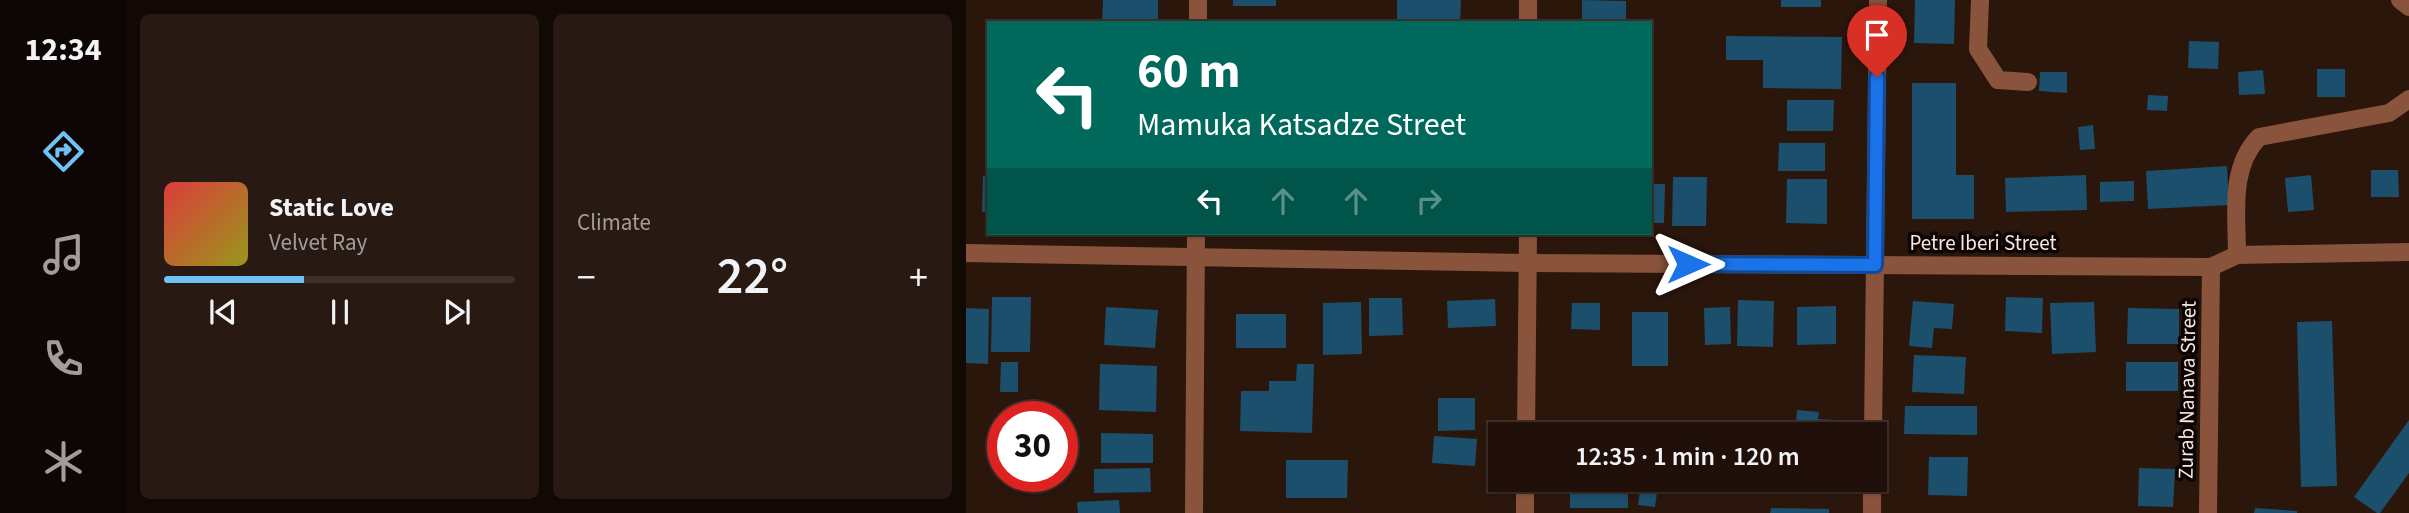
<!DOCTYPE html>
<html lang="en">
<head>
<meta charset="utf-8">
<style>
  :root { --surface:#201009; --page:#281912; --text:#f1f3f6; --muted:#a29d9c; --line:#3d302a; --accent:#6fc2f4 }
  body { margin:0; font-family:"Source Sans 3",sans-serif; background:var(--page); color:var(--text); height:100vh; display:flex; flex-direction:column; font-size:26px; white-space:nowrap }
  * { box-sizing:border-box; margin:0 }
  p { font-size:23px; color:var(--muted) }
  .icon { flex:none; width:38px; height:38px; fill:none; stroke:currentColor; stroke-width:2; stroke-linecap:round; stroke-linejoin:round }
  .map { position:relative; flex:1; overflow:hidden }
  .sheet { display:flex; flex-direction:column; gap:14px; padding:14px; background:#120905; width:840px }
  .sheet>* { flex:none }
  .guide { position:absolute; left:21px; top:21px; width:665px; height:214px; border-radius:0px; box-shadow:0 2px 5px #0004,0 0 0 2px var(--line); background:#00695c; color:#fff; overflow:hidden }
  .speed { position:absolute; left:21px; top:401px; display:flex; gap:14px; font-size:35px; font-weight:700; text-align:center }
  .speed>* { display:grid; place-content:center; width:91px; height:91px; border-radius:50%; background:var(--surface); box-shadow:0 2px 5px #0004,0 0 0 2px var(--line); line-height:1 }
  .speed .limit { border:10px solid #d22; background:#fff; color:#111 }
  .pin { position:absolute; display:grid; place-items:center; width:60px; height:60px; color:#fff; margin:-72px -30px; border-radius:50% 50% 50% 0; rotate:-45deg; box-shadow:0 0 7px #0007 }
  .pin .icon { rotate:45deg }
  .me { position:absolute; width:77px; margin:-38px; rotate:90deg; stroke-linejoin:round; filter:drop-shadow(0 0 5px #0008) }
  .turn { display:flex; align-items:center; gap:24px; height:147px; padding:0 35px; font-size:32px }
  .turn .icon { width:91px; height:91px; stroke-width:2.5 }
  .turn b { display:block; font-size:49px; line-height:60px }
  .lanes { display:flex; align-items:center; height:66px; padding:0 35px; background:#0003; justify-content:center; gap:35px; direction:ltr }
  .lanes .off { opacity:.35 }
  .big { font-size:52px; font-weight:600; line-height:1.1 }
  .sheet .widget { flex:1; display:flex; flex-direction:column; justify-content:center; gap:10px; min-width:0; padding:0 24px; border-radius:10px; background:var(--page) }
  .song { display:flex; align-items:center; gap:21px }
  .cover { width:84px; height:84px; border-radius:10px; background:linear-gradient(135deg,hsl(0 70% 55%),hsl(60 70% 35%)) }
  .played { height:7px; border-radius:4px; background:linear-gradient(90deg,var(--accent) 40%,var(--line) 40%) }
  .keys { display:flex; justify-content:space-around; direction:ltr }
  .heat { display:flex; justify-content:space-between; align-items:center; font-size:38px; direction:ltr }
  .sheet .tiles { flex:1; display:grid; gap:14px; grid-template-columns:repeat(2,1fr) }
  .trip { position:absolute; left:522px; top:422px; width:399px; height:70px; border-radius:0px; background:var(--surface); box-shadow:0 2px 5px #0004,0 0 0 2px var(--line); font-weight:600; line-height:70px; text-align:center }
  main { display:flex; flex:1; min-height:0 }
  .menu { display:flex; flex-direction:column; width:126px; justify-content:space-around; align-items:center; background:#0d0604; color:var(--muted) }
  .menu .icon { width:49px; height:49px }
  .menu .current { color:var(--accent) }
  .menu b { font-size:32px; color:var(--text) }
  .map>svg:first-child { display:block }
</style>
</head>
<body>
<main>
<nav class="menu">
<b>12:34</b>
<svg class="icon current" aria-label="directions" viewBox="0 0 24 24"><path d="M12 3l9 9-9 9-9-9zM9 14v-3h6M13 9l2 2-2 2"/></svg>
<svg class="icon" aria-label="music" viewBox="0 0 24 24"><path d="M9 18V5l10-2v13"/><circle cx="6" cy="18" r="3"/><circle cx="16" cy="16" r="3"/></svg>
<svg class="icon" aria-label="phone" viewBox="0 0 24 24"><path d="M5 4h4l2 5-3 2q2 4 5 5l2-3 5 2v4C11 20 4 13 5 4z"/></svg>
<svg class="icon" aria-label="climate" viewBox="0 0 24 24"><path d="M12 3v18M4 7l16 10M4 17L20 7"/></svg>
</nav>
<section class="sheet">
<div class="tiles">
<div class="widget">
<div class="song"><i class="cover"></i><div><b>Static Love</b><p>Velvet Ray</p></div></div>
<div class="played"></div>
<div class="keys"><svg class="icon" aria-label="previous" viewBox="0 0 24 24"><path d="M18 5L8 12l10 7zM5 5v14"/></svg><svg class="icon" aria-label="pause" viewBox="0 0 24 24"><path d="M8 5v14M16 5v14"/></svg><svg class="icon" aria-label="next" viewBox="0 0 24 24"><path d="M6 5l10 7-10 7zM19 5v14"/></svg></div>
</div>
<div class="widget"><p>Climate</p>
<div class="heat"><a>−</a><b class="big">22°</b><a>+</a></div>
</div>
</div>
</section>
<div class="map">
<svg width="1443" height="513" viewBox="0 0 1443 513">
  <rect width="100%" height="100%" fill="#2b160c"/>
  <g fill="#1c4f6b">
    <polygon points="137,0 192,0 192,23 136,23"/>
    <rect x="267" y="0" width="43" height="6"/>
    <polygon points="431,0 495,0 494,23 431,23"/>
    <polygon points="616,0 660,1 660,23 616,23"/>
    <rect x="815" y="0" width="40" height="7"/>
    <polygon points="949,0 989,0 988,44 948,43"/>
    <polygon points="760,36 876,37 875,89 797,88 797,60 760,60"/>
    <polygon points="1223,41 1253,42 1252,69 1222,68"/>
    <rect x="1351" y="69" width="28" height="28"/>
    <polygon points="1297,70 1299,94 1273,95 1272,72"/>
    <polygon points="1074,72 1101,72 1101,93 1073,91"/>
    <polygon points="946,83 990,83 990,175 1008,175 1008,219 946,219"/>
    <polygon points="1182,95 1202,96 1201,111 1181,110"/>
    <polygon points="821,100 868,100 867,131 821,131"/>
    <polygon points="1127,125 1129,149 1114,150 1112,127"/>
    <polygon points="813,143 859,143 859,171 812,171"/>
    <polygon points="1261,166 1263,205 1182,209 1180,171"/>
    <polygon points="1405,170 1432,170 1433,197 1405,197"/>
    <polygon points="1120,175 1121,210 1040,212 1039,178"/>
    <polygon points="1345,175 1348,210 1322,212 1319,178"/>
    <polygon points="17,176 23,176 23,212 16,212"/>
    <polygon points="707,177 741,177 740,226 706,226"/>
    <polygon points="821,179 861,179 861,224 820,223"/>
    <polygon points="1168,181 1168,201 1134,202 1134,182"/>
    <polygon points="684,184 699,184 698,223 684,223"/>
    <polygon points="26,297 65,297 64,352 25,352"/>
    <polygon points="1040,297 1077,298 1076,333 1039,331"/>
    <polygon points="403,298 436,298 437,335 403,336"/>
    <polygon points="529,299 530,326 482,328 481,301"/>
    <polygon points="772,300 808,301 807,347 771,346"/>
    <polygon points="947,301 988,304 986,329 968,328 966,348 943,346"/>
    <polygon points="395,302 396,354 357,355 357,303"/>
    <polygon points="1128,302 1130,352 1086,354 1084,303"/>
    <polygon points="606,303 634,303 634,330 605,329"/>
    <polygon points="870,306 870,344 831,345 831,307"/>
    <polygon points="140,307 192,310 189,348 138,345"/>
    <polygon points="764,307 765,344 739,345 738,308"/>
    <polygon points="0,308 23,309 22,364 0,363"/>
    <polygon points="1162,308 1213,309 1213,344 1161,344"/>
    <rect x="666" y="312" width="36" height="54"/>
    <rect x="270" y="314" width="50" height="34"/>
    <polygon points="1366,321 1371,486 1335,487 1331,322"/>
    <polygon points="948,355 1000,357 998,394 946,392"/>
    <polygon points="35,362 52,362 52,392 34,392"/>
    <rect x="1160" y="362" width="52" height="29"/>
    <polygon points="134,364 191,366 190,412 133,410"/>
    <polygon points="331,364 348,364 346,433 274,431 275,391 303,391 303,381 330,381"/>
    <polygon points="472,398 509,398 509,430 472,431"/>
    <polygon points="939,406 1011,406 1011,435 938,434"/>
    <polygon points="831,410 853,412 852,419 870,420 869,434 829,434"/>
    <polygon points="1443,420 1443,473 1414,513 1411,513 1388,497"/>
    <polygon points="135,433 187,434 187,463 135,463"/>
    <polygon points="468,436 511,439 509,466 466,463"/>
    <polygon points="963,457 1002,457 1001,496 962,495"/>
    <polygon points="320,460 382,460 381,498 320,498"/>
    <polygon points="184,468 185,492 128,493 128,469"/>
    <polygon points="1173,468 1209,469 1207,507 1172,506"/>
    <rect x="604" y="480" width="58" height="28"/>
    <polygon points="675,483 692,485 689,507 672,505"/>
    <polygon points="153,500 154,513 112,513 111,502"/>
    <polygon points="805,508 863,509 863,513 804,513"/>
    <polygon points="1289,508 1331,511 1331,513 1288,513"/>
  </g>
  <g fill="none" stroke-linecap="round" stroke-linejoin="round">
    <g stroke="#8a543c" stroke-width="18">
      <polyline points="562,0 562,23"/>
      <polyline points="1014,0 1012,49 1032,80 1062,82"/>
      <polyline points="1434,0 1443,7"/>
      <polyline points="232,23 232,0"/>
      <polyline points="0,253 562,263 1245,267 1271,255 1443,252"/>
      <path d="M1271,255C1271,214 1263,168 1293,137L1423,113L1443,99"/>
      <polyline points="560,434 562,233"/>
      <polyline points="907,434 912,0"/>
      <polyline points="228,513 230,233"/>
      <polyline points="559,513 559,480"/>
      <polyline points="906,513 906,480"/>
      <polyline points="1242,513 1245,267"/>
    </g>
  </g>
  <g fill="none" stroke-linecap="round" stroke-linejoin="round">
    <defs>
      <polyline id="route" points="722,264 909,265 911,77"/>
    </defs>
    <use href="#route" stroke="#114b97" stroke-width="18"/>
    <use href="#route" stroke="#1a73e8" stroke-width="12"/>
  </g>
  <g text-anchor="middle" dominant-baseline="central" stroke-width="7" stroke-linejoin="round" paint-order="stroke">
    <g font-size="21" fill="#f6e6df" stroke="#0d0503">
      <text x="1017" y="243">Petre Iberi Street</text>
      <text transform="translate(1221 390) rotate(-89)">Zurab Nanava Street</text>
    </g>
  </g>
</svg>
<div class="speed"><div class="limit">30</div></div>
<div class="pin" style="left:911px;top:77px;background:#d93025"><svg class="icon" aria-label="arrive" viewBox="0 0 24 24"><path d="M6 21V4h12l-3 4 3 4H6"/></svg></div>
<svg class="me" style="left:722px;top:264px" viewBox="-20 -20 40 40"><path d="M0-17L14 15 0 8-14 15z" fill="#1a73e8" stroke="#fff" stroke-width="4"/></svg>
<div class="trip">12:35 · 1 min · 120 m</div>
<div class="guide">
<div class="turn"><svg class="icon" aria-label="left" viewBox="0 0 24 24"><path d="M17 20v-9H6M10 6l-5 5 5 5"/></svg><div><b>60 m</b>Mamuka Katsadze Street</div></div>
<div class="lanes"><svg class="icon" aria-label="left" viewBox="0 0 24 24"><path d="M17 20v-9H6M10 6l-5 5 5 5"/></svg><svg class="icon off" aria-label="ahead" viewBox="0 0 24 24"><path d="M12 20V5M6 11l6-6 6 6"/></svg><svg class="icon off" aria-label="ahead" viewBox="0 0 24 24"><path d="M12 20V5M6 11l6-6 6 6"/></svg><svg class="icon off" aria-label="right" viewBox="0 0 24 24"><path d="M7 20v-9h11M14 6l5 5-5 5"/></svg></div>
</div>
</div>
</main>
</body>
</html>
